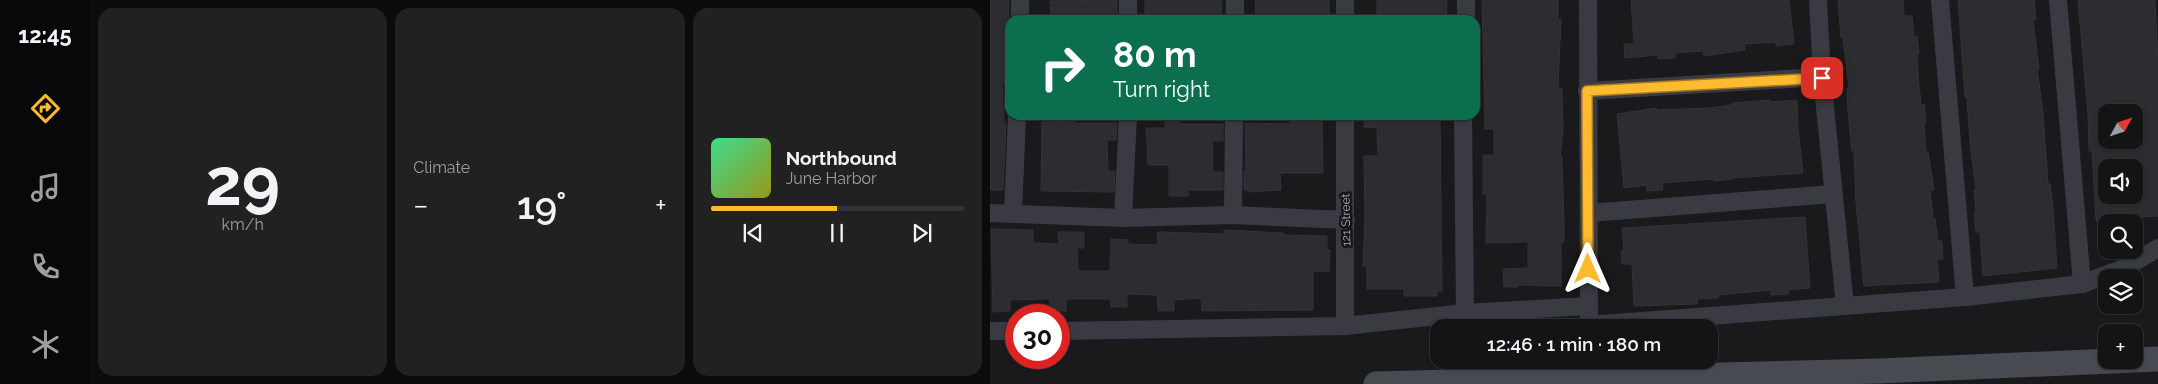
<!DOCTYPE html>
<html lang="en">
<head>
<meta charset="utf-8">
<style>
  :root { --surface:#141415; --page:#212122; --text:#f1f3f6; --muted:#9d9ea0; --line:#333334; --accent:#ffbb2f }
  body { margin:0; font-family:Raleway,sans-serif; background:var(--page); color:var(--text); height:100vh; display:flex; flex-direction:column; font-size:19px; white-space:nowrap }
  * { box-sizing:border-box; margin:0 }
  p { font-size:16px; color:var(--muted) }
  .icon { flex:none; width:28px; height:28px; fill:none; stroke:currentColor; stroke-width:2; stroke-linecap:round; stroke-linejoin:round }
  .map { position:relative; flex:1; overflow:hidden }
  .drawer { display:flex; flex-direction:column; gap:8px; padding:8px; background:#0b0b0c; width:900px }
  .drawer>* { flex:none }
  .banner { position:absolute; left:15px; top:15px; width:475px; height:105px; border-radius:15px; box-shadow:0 1px 4px #0004,0 0 0 1px var(--line); background:#0b6e4f; color:#fff; overflow:hidden }
  .needle { width:32px; rotate:50deg }
  .tools { position:absolute; left:1108px; top:104px; display:grid; gap:10px }
  .tools a { display:grid; place-items:center; width:45px; height:45px; border-radius:10px; background:var(--surface); box-shadow:0 1px 4px #0004,0 0 0 1px var(--line); font-size:25px }
  .speed { position:absolute; left:15px; top:304px; display:flex; gap:10px; font-size:25px; font-weight:700; text-align:center }
  .speed>* { display:grid; place-content:center; width:65px; height:65px; border-radius:50%; background:var(--surface); box-shadow:0 1px 4px #0004,0 0 0 1px var(--line); line-height:1 }
  .speed .limit { border:8px solid #d22; background:#fff; color:#111 }
  .pin { position:absolute; display:grid; place-items:center; width:42px; height:42px; color:#fff; margin:-21px; border-radius:10px; box-shadow:0 2px 8px #0006 }
  .me { position:absolute; width:55px; margin:-28px; rotate:0deg; stroke-linejoin:round; filter:drop-shadow(0 0 4px #0008) }
  .turn { display:flex; align-items:center; gap:18px; height:105px; padding:0 25px; font-size:22px }
  .turn .icon { width:65px; height:65px; stroke-width:2.5 }
  .turn b { display:block; font-size:35px; line-height:42px }
  .big { font-size:38px; font-weight:600; line-height:1.1 }
  .drawer .card { flex:1; display:flex; flex-direction:column; justify-content:center; gap:8px; min-width:0; padding:0 18px; border-radius:15px; background:var(--page) }
  .drawer .dial { align-items:center; gap:0 }
  .dial b { font-size:65px; line-height:1 }
  .song { display:flex; align-items:center; gap:15px }
  .cover { width:60px; height:60px; border-radius:8px; background:linear-gradient(135deg,hsl(150 70% 55%),hsl(60 70% 35%)) }
  .played { height:5px; border-radius:2px; background:linear-gradient(90deg,var(--accent) 50%,var(--line) 50%) }
  .keys { display:flex; justify-content:space-around; direction:ltr }
  .heat { display:flex; justify-content:space-between; align-items:center; font-size:28px; direction:ltr }
  .drawer .tiles { flex:1; display:grid; gap:8px; grid-template-columns:repeat(3,1fr) }
  .trip { position:absolute; left:440px; top:319px; width:288px; height:50px; border-radius:15px; background:var(--surface); box-shadow:0 1px 4px #0004,0 0 0 1px var(--line); font-weight:600; line-height:50px; text-align:center }
  main { display:flex; flex:1; min-height:0 }
  .dock { display:flex; flex-direction:column; width:90px; justify-content:space-around; align-items:center; background:#080808; color:var(--muted) }
  .dock .icon { width:35px; height:35px }
  .dock .active { color:var(--accent) }
  .dock b { font-size:22px; color:var(--text) }
  .map>svg:first-child { display:block }
</style>
</head>
<body>
<main>
<nav class="dock">
<b>12:45</b>
<svg class="icon active" aria-label="directions" viewBox="0 0 24 24"><path d="M12 3l9 9-9 9-9-9zM9 14v-3h6M13 9l2 2-2 2"/></svg>
<svg class="icon" aria-label="music" viewBox="0 0 24 24"><path d="M9 18V5l10-2v13"/><circle cx="6" cy="18" r="3"/><circle cx="16" cy="16" r="3"/></svg>
<svg class="icon" aria-label="phone" viewBox="0 0 24 24"><path d="M5 4h4l2 5-3 2q2 4 5 5l2-3 5 2v4C11 20 4 13 5 4z"/></svg>
<svg class="icon" aria-label="climate" viewBox="0 0 24 24"><path d="M12 3v18M4 7l16 10M4 17L20 7"/></svg>
</nav>
<section class="drawer">
<div class="tiles">
<div class="card dial"><b>29</b><p>km/h</p></div>
<div class="card"><p>Climate</p>
<div class="heat"><a>−</a><b class="big">19°</b><a>+</a></div>
</div>
<div class="card">
<div class="song"><i class="cover"></i><div><b>Northbound</b><p>June Harbor</p></div></div>
<div class="played"></div>
<div class="keys"><svg class="icon" aria-label="previous" viewBox="0 0 24 24"><path d="M18 5L8 12l10 7zM5 5v14"/></svg><svg class="icon" aria-label="pause" viewBox="0 0 24 24"><path d="M8 5v14M16 5v14"/></svg><svg class="icon" aria-label="next" viewBox="0 0 24 24"><path d="M6 5l10 7-10 7zM19 5v14"/></svg></div>
</div>
</div>
</section>
<div class="map">
<svg width="1168" height="384" viewBox="0 0 1168 384">
  <rect width="100%" height="100%" fill="#1a1a1c"/>
  <g fill="#2d2c30" stroke="#333338" fill-rule="evenodd">
    <polygon points="0,0 19,0 17,83 12,83 14,124 16,124 13,190 0,190"/>
    <polygon points="127,0 127,17 61,17 60,1"/>
    <polygon points="155,0 231,0 232,18 155,19"/>
    <polygon points="265,0 339,0 339,15 296,15 296,19 266,19"/>
    <polygon points="387,0 457,0 456,20 387,20"/>
    <polygon points="492,0 568,0 568,19 571,19 568,88 572,88 573,128 570,157 572,157 574,224 574,242 571,242 571,286 528,285 528,287 514,287 513,269 538,268 538,242 496,243 497,194 493,194 493,155 504,155 504,129 495,129"/>
    <polygon points="641,0 799,0 804,44 786,46 786,42 754,44 755,50 714,56 713,51 685,53 685,58 668,59 668,55 635,58 634,44 644,44"/>
    <polygon points="848,0 913,0 914,16 922,16 924,37 927,36 929,54 927,54 928,76 931,105 934,104 936,122 934,123 936,152 938,152 944,190 940,190 943,219 945,218 948,241 952,241 953,259 947,259 949,282 874,286 866,203 864,151 862,151 858,112 857,89 859,88 853,37 851,38"/>
    <polygon points="968,0 1044,0 1046,19 1043,20 1049,69 1047,69 1053,113 1058,184 1060,184 1063,206 1067,268 993,276 990,232 986,232 984,213 986,213 984,190 986,190 980,142 977,97 975,97"/>
    <path d="M1088,0H1165L1168,61V216L1116,219V223H1108L1106,220L1102,151H1099L1098,115ZM1116,112H1144L1145,140H1116ZM1116,168H1147L1149,195H1116Z"/>
    <polygon points="780,100 780,102 807,100 808,129 813,173 743,178 743,179 724,181 724,179 672,183 673,190 657,191 657,185 634,188 627,114 666,108 667,110 719,108 742,105 742,103"/>
    <polygon points="175,115 190,115 190,124 233,124 233,141 222,141 223,172 233,172 233,190 198,190 198,196 179,196 179,165 158,165 157,142 156,128 175,128"/>
    <polygon points="300,115 332,115 333,173 290,173 291,190 258,192 258,190 254,190 254,171 256,171 255,123 300,124"/>
    <polygon points="375,115 450,115 452,291 447,291 447,296 414,296 414,289 377,289 377,266 373,266 375,219 374,156 388,156 387,128 374,127"/>
    <polygon points="85,121 85,123 127,123 126,140 117,140 118,171 125,171 124,192 51,191 52,122"/>
    <polygon points="815,217 820,288 798,290 799,294 781,295 781,290 728,295 728,298 707,299 707,304 644,306 642,264 632,264 631,251 634,251 632,228"/>
    <polygon points="1,229 43,230 43,243 69,244 68,232 94,232 94,248 87,248 88,271 120,271 121,239 138,240 138,244 167,245 168,232 234,234 234,230 254,231 293,233 293,235 337,236 337,250 340,250 339,272 323,271 323,310 212,311 211,298 184,300 184,311 168,311 167,295 137,294 137,307 121,307 121,299 76,299 76,311 60,311 60,299 20,300 20,311 3,312"/>
  </g>
  <g fill="none" stroke-linecap="round" stroke-linejoin="round">
    <g stroke="#3a3b42" stroke-width="18">
      <polyline points="138,0 138,20"/>
      <polyline points="598,0 599,317"/>
      <polyline points="828,0 832,77 855,306"/>
      <polyline points="950,0 975,297 1092,284 1134,268 1168,248"/>
      <polyline points="1068,0 1092,284"/>
      <polyline points="30,20 30,0"/>
      <polyline points="245,20 245,0"/>
      <polyline points="355,20 355,0"/>
      <polyline points="476,20 476,0"/>
      <polyline points="597,91 832,77"/>
      <polyline points="355,115 355,326"/>
      <polyline points="473,115 475,313"/>
      <polyline points="0,213 133,218 243,215 356,220"/>
      <polyline points="599,213 843,194"/>
      <polyline points="23,214 27,115"/>
      <polyline points="243,215 244,115"/>
      <polyline points="133,218 138,115"/>
      <polyline points="599,325 975,297"/>
      <polyline points="0,331 26,331"/>
      <polyline points="69,331 355,326 475,313 598,306"/>
      <polyline points="599,378 599,360"/>
    </g>
    <polyline stroke="#484a52" stroke-width="25" points="386,384 889,371 1168,359"/>
  </g>
  <g fill="none" stroke-linecap="round" stroke-linejoin="round">
    <defs>
      <polyline id="route" points="598,269 597,91 832,78"/>
    </defs>
    <use href="#route" stroke="#a67a1f" stroke-width="12"/>
    <use href="#route" stroke="#ffbb2f" stroke-width="9"/>
  </g>
  <g text-anchor="middle" dominant-baseline="central" stroke-width="5" stroke-linejoin="round" paint-order="stroke">
    <g font-size="12" fill="#abb0bd" stroke="#151417">
      <text transform="translate(356 220) rotate(-91)">121 Street</text>
    </g>
  </g>
</svg>
<div class="tools">
<a><svg class="needle" viewBox="-14 -14 28 28"><path d="M0-13l5 13h-10z" fill="#e53935"/><path d="M0 13l5-13h-10z" fill="#9d9ea0"/></svg></a>
<a><svg class="icon" aria-label="sound" viewBox="0 0 24 24"><path d="M4 9h4l5-4v14l-5-4H4zM17 9q2 3 0 6"/></svg></a>
<a><svg class="icon" aria-label="search" viewBox="0 0 24 24"><circle cx="10" cy="10" r="6"/><path d="M15 15l6 6"/></svg></a>
<a><svg class="icon" aria-label="layers" viewBox="0 0 24 24"><path d="M12 4l9 5-9 5-9-5zM3 14l9 5 9-5"/></svg></a>
<a>+</a>
</div>
<div class="speed"><div class="limit">30</div></div>
<div class="pin" style="left:832px;top:78px;background:#d93025"><svg class="icon" aria-label="arrive" viewBox="0 0 24 24"><path d="M6 21V4h12l-3 4 3 4H6"/></svg></div>
<svg class="me" style="left:598px;top:269px" viewBox="-20 -20 40 40"><path d="M0-17L14 15 0 8-14 15z" fill="#ffbb2f" stroke="#fff" stroke-width="4"/></svg>
<div class="trip">12:46 · 1 min · 180 m</div>
<div class="banner">
<div class="turn"><svg class="icon" aria-label="right" viewBox="0 0 24 24"><path d="M7 20v-9h11M14 6l5 5-5 5"/></svg><div><b>80 m</b>Turn right</div></div>
</div>
</div>
</main>
</body>
</html>
